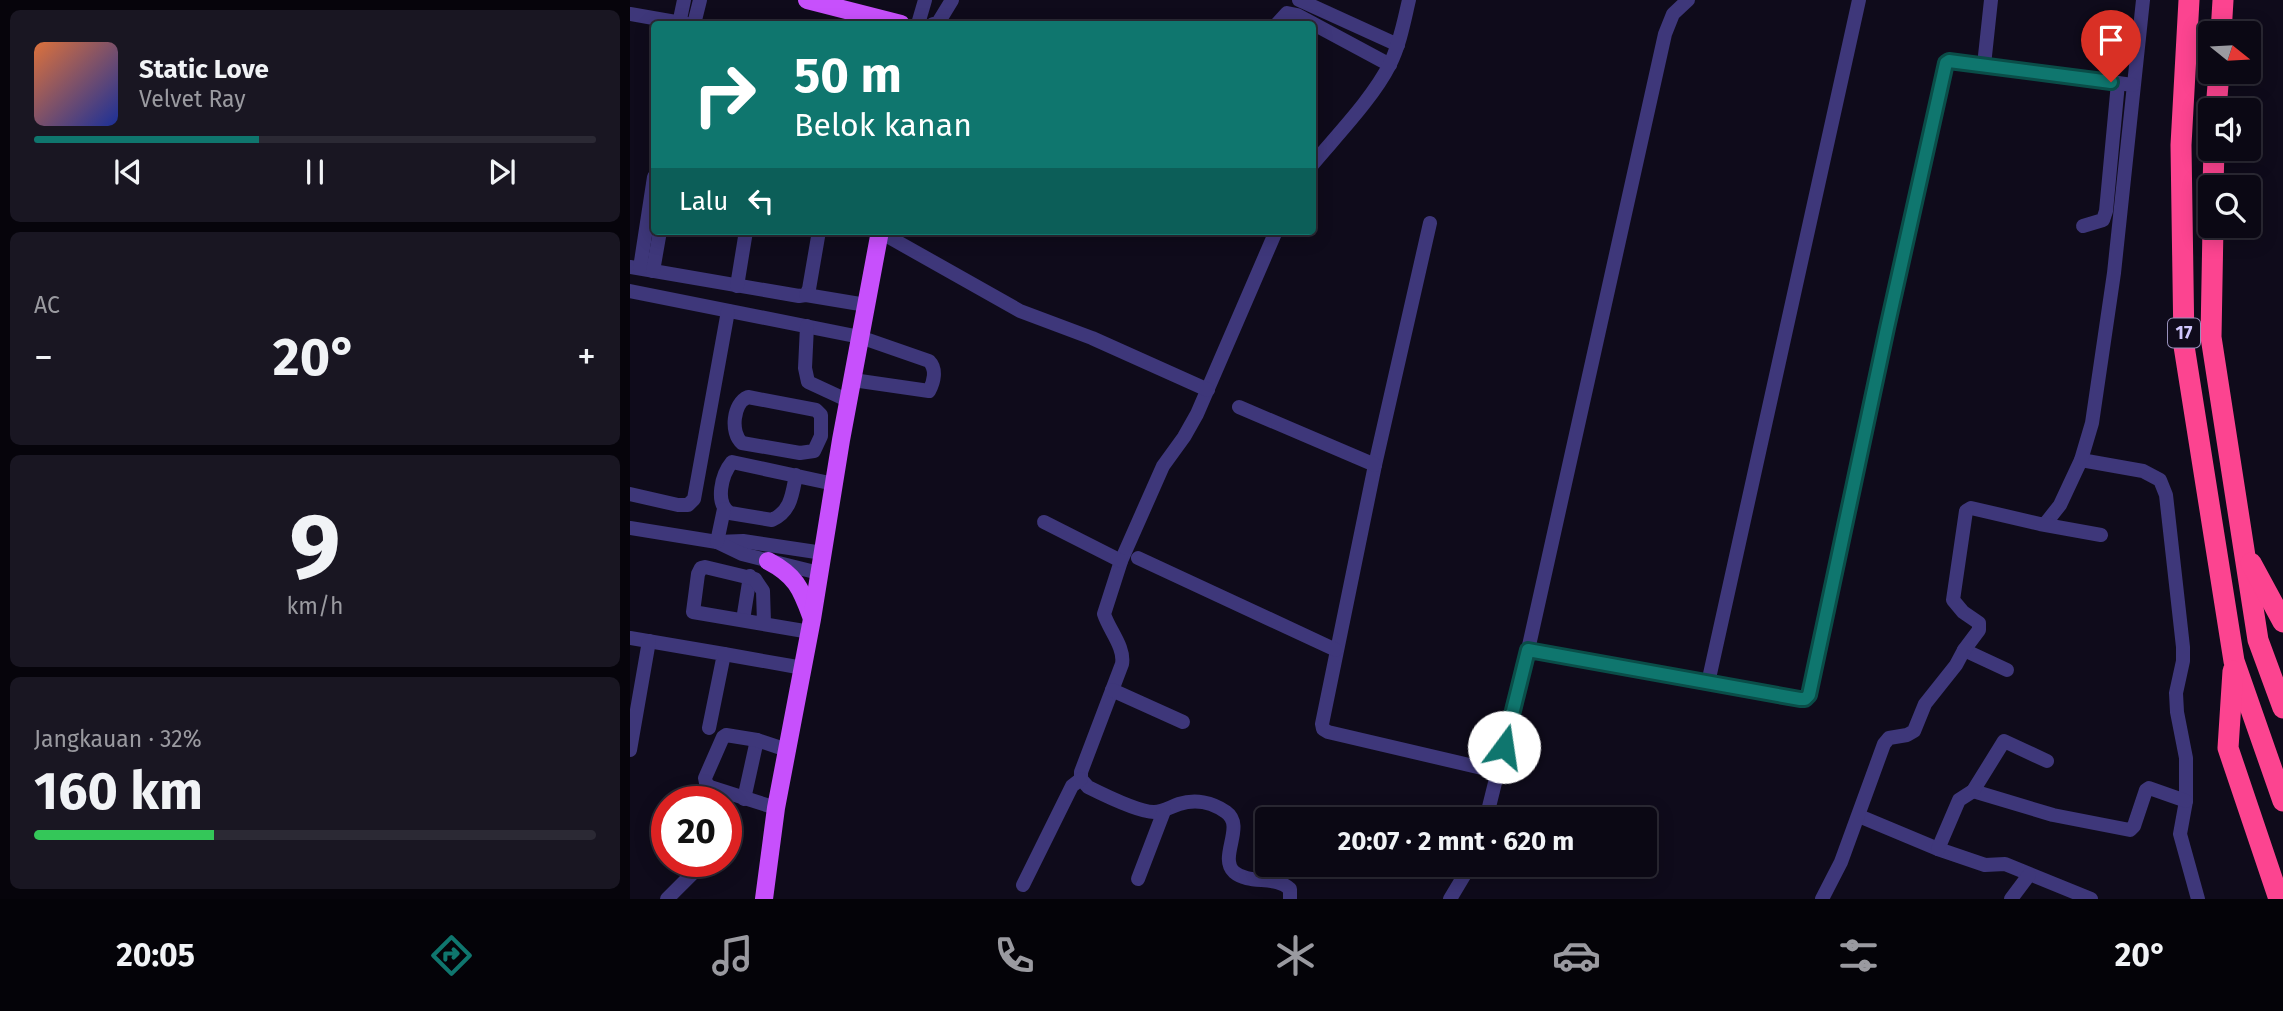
<!DOCTYPE html>
<html lang="id">
<head>
<meta charset="utf-8">
<style>
  :root { --surface:#0b0814; --page:#191622; --text:#f1f3f6; --muted:#9a9aa0; --line:#2b2934; --accent:#0f766e }
  body { margin:0; font-family:"Fira Sans",sans-serif; background:var(--page); color:var(--text); height:100vh; display:flex; flex-direction:column; font-size:26px; white-space:nowrap }
  * { box-sizing:border-box; margin:0 }
  p { font-size:23px; color:var(--muted) }
  .icon { flex:none; width:38px; height:38px; fill:none; stroke:currentColor; stroke-width:2; stroke-linecap:round; stroke-linejoin:round }
  .map { position:relative; flex:1; overflow:hidden }
  .sheet { display:flex; flex-direction:column; gap:10px; padding:10px; background:#06040b; width:630px }
  .sheet>* { flex:none }
  .hud { position:absolute; left:21px; top:21px; width:665px; height:214px; border-radius:7px; box-shadow:0 4px 18px #0003,0 0 0 2px var(--line); background:#0f766e; color:#fff; overflow:hidden }
  .needle { width:46px; rotate:108deg }
  .controls { position:absolute; left:1568px; top:21px; display:grid; gap:14px }
  .controls a { display:grid; place-items:center; width:63px; height:63px; border-radius:7px; background:var(--surface); box-shadow:0 4px 18px #0003,0 0 0 2px var(--line); font-size:35px }
  .speed { position:absolute; left:21px; top:786px; display:flex; gap:14px; font-size:35px; font-weight:700; text-align:center }
  .speed>* { display:grid; place-content:center; width:91px; height:91px; border-radius:50%; background:var(--surface); box-shadow:0 4px 18px #0003,0 0 0 2px var(--line); line-height:1 }
  .speed .limit { border:10px solid #d22; background:#fff; color:#111 }
  .pin { position:absolute; display:grid; place-items:center; width:60px; height:60px; color:#fff; margin:-72px -30px; border-radius:50% 50% 50% 0; rotate:-45deg; box-shadow:0 0 7px #0007 }
  .pin .icon { rotate:45deg }
  .me { position:absolute; width:77px; margin:-38px; rotate:14deg; stroke-linejoin:round; filter:drop-shadow(0 0 5px #0008) }
  .turn { display:flex; align-items:center; gap:24px; height:147px; padding:0 28px; font-size:32px }
  .turn .icon { width:91px; height:91px; stroke-width:2.5 }
  .turn b { display:block; font-size:49px; line-height:60px }
  .then { display:flex; align-items:center; height:66px; padding:0 28px; background:#0003; gap:14px; font-size:26px }
  .big { font-size:52px; font-weight:700; line-height:1.1 }
  .sheet .card { flex:1; display:flex; flex-direction:column; justify-content:center; gap:10px; min-width:0; padding:0 24px; border-radius:10px; background:var(--page) }
  .sheet .dial { align-items:center; gap:0 }
  .dial b { font-size:91px; line-height:1 }
  .song { display:flex; align-items:center; gap:21px }
  .cover { width:84px; height:84px; border-radius:10px; background:linear-gradient(135deg,hsl(20 70% 55%),hsl(230 70% 35%)) }
  .played { height:7px; border-radius:4px; background:linear-gradient(90deg,var(--accent) 40%,var(--line) 40%) }
  .keys { display:flex; justify-content:space-around; direction:ltr }
  .heat { display:flex; justify-content:space-between; align-items:center; font-size:38px; direction:ltr }
  .charge { height:10px; border-radius:5px; background:linear-gradient(90deg,#34c759 32%,var(--line) 0) }
  .trip { position:absolute; left:625px; top:807px; width:402px; height:70px; border-radius:7px; background:var(--surface); box-shadow:0 4px 18px #0003,0 0 0 2px var(--line); font-weight:700; line-height:70px; text-align:center }
  .dock { display:flex; height:112px; justify-content:space-around; align-items:center; background:#040308; color:var(--muted) }
  .dock .icon { width:49px; height:49px }
  .dock .selected { color:var(--accent) }
  .dock b { font-size:32px; color:var(--text) }
  main { display:flex; flex:1; min-height:0 }
  .map>svg:first-child { display:block }
</style>
</head>
<body>
<main>
<section class="sheet">
<div class="card">
<div class="song"><i class="cover"></i><div><b>Static Love</b><p>Velvet Ray</p></div></div>
<div class="played"></div>
<div class="keys"><svg class="icon" aria-label="previous" viewBox="0 0 24 24"><path d="M18 5L8 12l10 7zM5 5v14"/></svg><svg class="icon" aria-label="pause" viewBox="0 0 24 24"><path d="M8 5v14M16 5v14"/></svg><svg class="icon" aria-label="next" viewBox="0 0 24 24"><path d="M6 5l10 7-10 7zM19 5v14"/></svg></div>
</div>
<div class="card"><p>AC</p>
<div class="heat"><a>−</a><b class="big">20°</b><a>+</a></div>
</div>
<div class="card dial"><b>9</b><p>km/h</p></div>
<div class="card"><p>Jangkauan · 32%</p><b class="big">160 km</b><div class="charge"></div></div>
</section>
<div class="map">
<svg width="1653" height="899" viewBox="0 0 1653 899">
  <rect width="100%" height="100%" fill="#0f0b1b"/>
  <g fill="none" stroke-linecap="round" stroke-linejoin="round">
    <g stroke="#3e377a" stroke-width="14">
      <polyline points="669,0 768,45"/>
      <polyline points="0,14 57,24"/>
      <polyline points="49,24 54,0"/>
      <polyline points="64,24 70,0"/>
      <polyline points="288,24 295,0"/>
      <polyline points="303,24 308,23 322,0"/>
      <polyline points="647,24 657,13 667,15 760,65"/>
      <polyline points="1354,65 1361,0"/>
      <path d="M682,165C707,135 743,98 760,64C770,44 774,21 779,0"/>
      <polyline points="800,223 745,465 692,724 693,729 698,732 869,772"/>
      <polyline points="1453,226 1473,220 1476,211 1488,83"/>
      <path d="M646,231L567,414L554,437L533,466L491,561L474,614C479,630 495,647 492,664L451,772V779L458,787C472,794 509,812 524,812C533,812 540,807 549,804C565,799 582,802 596,812C616,826 588,857 604,872C619,885 646,875 660,889V899"/>
      <polyline points="250,232 390,311 462,338 578,390"/>
      <polyline points="0,267 169,296 176,295 179,289 189,231"/>
      <polyline points="10,268 24,177"/>
      <polyline points="23,271 30,231"/>
      <polyline points="107,286 116,231"/>
      <path d="M0,291L230,337L299,361C307,369 304,382 299,391L223,380"/>
      <polyline points="176,295 236,305"/>
      <polyline points="177,326 175,368 178,382 219,401"/>
      <path d="M118,397L186,410L191,415V436L184,451L170,453L112,443C100,433 103,403 118,397Z"/>
      <polyline points="609,407 745,465"/>
      <polyline points="1451,460 1513,471 1530,480 1536,495 1553,647 1553,661 1546,693 1547,712 1556,758 1556,801 1550,834 1568,899"/>
      <path d="M166,475C162,495 161,511 142,520L100,513C84,503 92,474 102,462L204,484"/>
      <polyline points="0,494 48,505 58,505 64,499 98,311"/>
      <polyline points="414,522 491,561"/>
      <polyline points="1415,524 1430,505 1451,460 1462,423 1484,273 1513,0"/>
      <polyline points="0,528 87,542 113,541 193,553"/>
      <polyline points="87,542 112,554 189,573"/>
      <polyline points="87,542 94,509"/>
      <polyline points="508,558 706,650"/>
      <polyline points="113,620 120,576"/>
      <polyline points="134,623 133,591 125,579 75,567 71,568 68,574 63,612 180,632"/>
      <polyline points="0,638 94,654 79,728"/>
      <polyline points="898,650 1175,699 1179,695 1257,328 1316,63 1319,61 1503,85"/>
      <polyline points="1334,650 1377,670"/>
      <polyline points="94,654 173,668"/>
      <polyline points="1078,683 1229,0"/>
      <polyline points="482,690 553,722"/>
      <polyline points="0,750 19,641"/>
      <polyline points="1343,791 1423,815 1500,830 1504,826 1516,790 1519,788 1556,801"/>
      <polyline points="114,799 127,740"/>
      <polyline points="146,808 80,787 76,783 75,778 93,737 96,735 127,740 157,750"/>
      <polyline points="1229,816 1308,849 1355,865 1375,864 1461,899"/>
      <polyline points="856,819 898,650 1035,34 1043,14 1058,0"/>
      <polyline points="1308,849 1329,800 1343,791 1374,741 1417,761"/>
      <polyline points="508,879 534,811"/>
      <polyline points="393,885 442,786 451,779"/>
      <polyline points="37,899 75,861"/>
      <polyline points="820,899 841,864"/>
      <polyline points="1192,899 1211,862 1254,744 1259,738 1277,735 1284,731 1295,704 1326,665 1334,650 1349,630 1349,623 1333,612 1323,600 1336,511 1341,508 1410,524 1471,535"/>
      <polyline points="1381,899 1399,875"/>
    </g>
    <g stroke="#c750fc" stroke-width="18">
      <polyline points="177,0 271,24"/>
      <path d="M138,561C165,575 171,588 181,616"/>
      <polyline points="134,899 146,808 182,619 211,440 250,231"/>
    </g>
    <g stroke="#fc4490" stroke-width="21">
      <polyline points="1559,0 1551,145 1554,346 1604,661 1653,801"/>
      <polyline points="1591,33 1593,0"/>
      <polyline points="1586,110 1589,72"/>
      <polyline points="1583,187 1584,149"/>
      <polyline points="1583,226 1581,337 1628,640 1653,708"/>
      <polyline points="1621,563 1653,622"/>
      <polyline points="1603,671 1598,748 1649,899"/>
    </g>
  </g>
  <g fill="none" stroke-linecap="round" stroke-linejoin="round">
    <defs>
      <polyline id="route" points="874,747 898,650 1170,699 1175,699 1179,695 1257,328 1316,63 1319,61 1481,82"/>
    </defs>
    <use href="#route" stroke="#0a4d48" stroke-width="18"/>
    <use href="#route" stroke="#0f766e" stroke-width="12"/>
  </g>
  <g text-anchor="middle" dominant-baseline="central" stroke-width="7" stroke-linejoin="round" paint-order="stroke">
    <rect fill="#0f0b1b" stroke="#978fba" stroke-width="2" x="1538" y="318.5" width="32" height="29" rx="5"/>
    <g font-size="18" font-weight="bold" fill="#d1c7fe">
      <text x="1554" y="333">17</text>
    </g>
  </g>
</svg>
<div class="controls">
<a><svg class="needle" viewBox="-14 -14 28 28"><path d="M0-13l5 13h-10z" fill="#e53935"/><path d="M0 13l5-13h-10z" fill="#9a9aa0"/></svg></a>
<a><svg class="icon" aria-label="sound" viewBox="0 0 24 24"><path d="M4 9h4l5-4v14l-5-4H4zM17 9q2 3 0 6"/></svg></a>
<a><svg class="icon" aria-label="search" viewBox="0 0 24 24"><circle cx="10" cy="10" r="6"/><path d="M15 15l6 6"/></svg></a>
</div>
<div class="speed"><div class="limit">20</div></div>
<div class="pin" style="left:1481px;top:82px;background:#d93025"><svg class="icon" aria-label="arrive" viewBox="0 0 24 24"><path d="M6 21V4h12l-3 4 3 4H6"/></svg></div>
<svg class="me" style="left:874px;top:747px" viewBox="-20 -20 40 40"><circle r="19" fill="#fff"/><path d="M0-13L10 11 0 6-10 11z" fill="#0f766e"/></svg>
<div class="trip">20:07 · 2 mnt · 620 m</div>
<div class="hud">
<div class="turn"><svg class="icon" aria-label="right" viewBox="0 0 24 24"><path d="M7 20v-9h11M14 6l5 5-5 5"/></svg><div><b>50 m</b>Belok kanan</div></div>
<div class="then">Lalu<svg class="icon" aria-label="left" viewBox="0 0 24 24"><path d="M17 20v-9H6M10 6l-5 5 5 5"/></svg></div>
</div>
</div>
</main>
<nav class="dock">
<b>20:05</b>
<svg class="icon selected" aria-label="directions" viewBox="0 0 24 24"><path d="M12 3l9 9-9 9-9-9zM9 14v-3h6M13 9l2 2-2 2"/></svg>
<svg class="icon" aria-label="music" viewBox="0 0 24 24"><path d="M9 18V5l10-2v13"/><circle cx="6" cy="18" r="3"/><circle cx="16" cy="16" r="3"/></svg>
<svg class="icon" aria-label="phone" viewBox="0 0 24 24"><path d="M5 4h4l2 5-3 2q2 4 5 5l2-3 5 2v4C11 20 4 13 5 4z"/></svg>
<svg class="icon" aria-label="climate" viewBox="0 0 24 24"><path d="M12 3v18M4 7l16 10M4 17L20 7"/></svg>
<svg class="icon" aria-label="car" viewBox="0 0 24 24"><path d="M5 17H2v-5l4-1 3-4h7l3 4 3 1v5h-3M9 17h6M6 11h13"/><circle cx="7" cy="17" r="2"/><circle cx="17" cy="17" r="2"/></svg>
<svg class="icon" aria-label="filters" viewBox="0 0 24 24"><path d="M4 7h16M4 17h16"/><circle cx="9" cy="7" r="2"/><circle cx="15" cy="17" r="2"/></svg>
<b>20°</b>
</nav>
</body>
</html>
